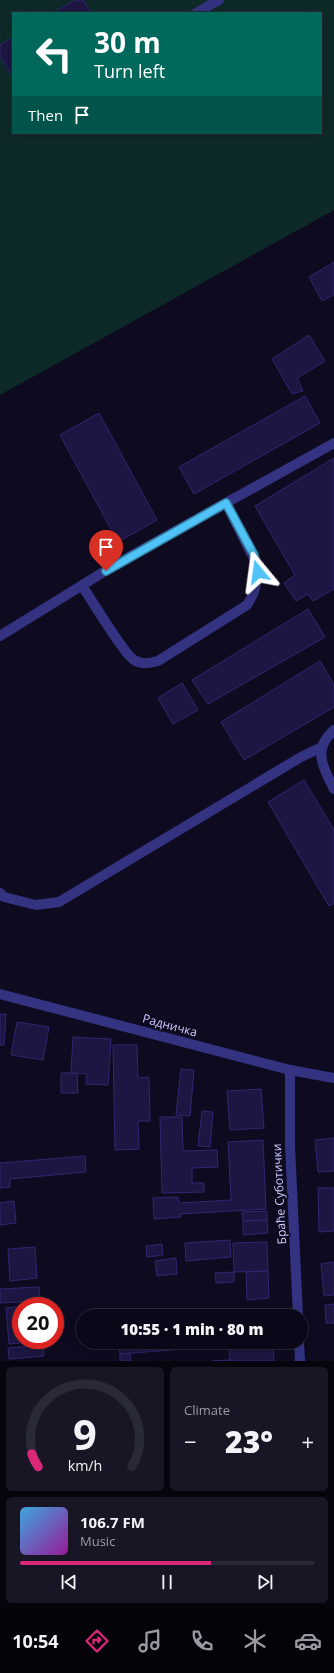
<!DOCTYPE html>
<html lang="en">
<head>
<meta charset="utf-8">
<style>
  :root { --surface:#0a0818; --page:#181625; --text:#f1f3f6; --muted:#999aa2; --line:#2a2937; --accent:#db2777 }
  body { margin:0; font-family:"Open Sans",sans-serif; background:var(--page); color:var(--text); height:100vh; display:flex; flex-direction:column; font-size:15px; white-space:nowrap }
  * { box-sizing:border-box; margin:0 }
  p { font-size:13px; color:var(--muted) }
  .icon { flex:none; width:22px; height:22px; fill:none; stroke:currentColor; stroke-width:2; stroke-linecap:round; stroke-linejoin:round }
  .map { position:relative; height:1361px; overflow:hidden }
  .side { display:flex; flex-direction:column; gap:6px; padding:6px; background:#06040d; flex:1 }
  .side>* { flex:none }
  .top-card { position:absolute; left:12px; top:12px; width:310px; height:122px; border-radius:0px; box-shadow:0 2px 10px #0003,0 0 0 1px var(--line); background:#00695c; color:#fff; overflow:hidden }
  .speed { position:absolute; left:12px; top:1297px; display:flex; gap:8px; font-size:20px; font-weight:700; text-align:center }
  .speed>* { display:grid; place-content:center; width:52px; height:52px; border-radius:50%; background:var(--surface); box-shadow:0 2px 10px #0003,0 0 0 1px var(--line); line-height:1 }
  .speed .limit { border:6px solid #d22; background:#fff; color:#111 }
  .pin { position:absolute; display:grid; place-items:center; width:34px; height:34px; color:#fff; margin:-41px -17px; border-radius:50% 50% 50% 0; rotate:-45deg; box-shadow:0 0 4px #0007 }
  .pin .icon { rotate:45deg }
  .me { position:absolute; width:44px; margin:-22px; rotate:344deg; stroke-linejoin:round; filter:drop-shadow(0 0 3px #0008) }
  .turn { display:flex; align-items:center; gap:14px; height:84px; padding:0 16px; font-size:18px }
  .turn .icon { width:52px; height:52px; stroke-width:2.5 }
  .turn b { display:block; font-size:28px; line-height:34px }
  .then { display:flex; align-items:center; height:38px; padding:0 16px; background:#0003; gap:8px; font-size:15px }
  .big { font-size:30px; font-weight:800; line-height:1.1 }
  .side .widget { flex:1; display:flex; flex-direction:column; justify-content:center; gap:6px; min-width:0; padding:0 14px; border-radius:6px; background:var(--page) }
  .side .dial { align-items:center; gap:0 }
  .dial svg { height:104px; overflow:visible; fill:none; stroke:var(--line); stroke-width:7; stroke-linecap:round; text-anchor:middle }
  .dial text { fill:var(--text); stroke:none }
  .song { display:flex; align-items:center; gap:12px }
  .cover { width:48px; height:48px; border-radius:6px; background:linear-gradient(135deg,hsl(200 70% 55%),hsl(300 70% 35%)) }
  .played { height:4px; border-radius:2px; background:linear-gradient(90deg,var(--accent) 65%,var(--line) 65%) }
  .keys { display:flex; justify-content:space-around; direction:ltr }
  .heat { display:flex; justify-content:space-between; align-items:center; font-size:22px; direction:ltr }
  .side .tiles { flex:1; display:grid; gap:6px; grid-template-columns:1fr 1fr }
  .widget:last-child { grid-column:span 2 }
  .trip { position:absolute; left:76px; top:1309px; width:232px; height:40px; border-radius:20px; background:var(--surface); box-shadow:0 2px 10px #0003,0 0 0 1px var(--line); font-weight:800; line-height:40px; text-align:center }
  .tabs { display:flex; height:64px; justify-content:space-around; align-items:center; background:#04030a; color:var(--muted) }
  .tabs .icon { width:28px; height:28px }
  .tabs .selected { color:var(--accent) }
  .tabs b { font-size:18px; color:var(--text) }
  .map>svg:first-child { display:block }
</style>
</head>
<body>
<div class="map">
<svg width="334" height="1361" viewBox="0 0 334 1361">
  <rect width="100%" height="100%" fill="#0e0b20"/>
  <path fill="#0e2a28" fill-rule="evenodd" d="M0,0H334V210L0,395ZM13,13H321V133H13Z"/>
  <g fill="#1d1642" stroke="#312670">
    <polygon points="75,0 83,0 91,13 53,13"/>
    <polygon points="13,37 13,78 0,56 0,45"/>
    <polygon points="334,262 334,295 322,301 309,277"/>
    <polygon points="309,335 325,361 297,378 303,391 292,394 272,359"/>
    <polygon points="305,396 320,423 194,494 179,467"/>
    <polygon points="99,413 157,520 118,542 60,435"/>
    <polygon points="334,458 334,589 313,601 308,594 296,601 284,583 295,575 255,506"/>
    <polygon points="308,609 325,637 208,704 192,680"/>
    <polygon points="320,661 334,685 334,707 244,760 221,722"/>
    <polygon points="182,683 198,710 173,724 158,698"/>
    <polygon points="304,780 334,830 334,903 329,906 268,802"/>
    <polygon points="0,1014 6,1014 4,1045 0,1045"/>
    <polygon points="17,1022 49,1027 43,1060 11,1055"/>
    <polygon points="73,1037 111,1039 108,1085 86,1084 87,1074 71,1073"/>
    <polygon points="113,1045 137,1045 138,1078 149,1077 150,1121 138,1121 139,1149 115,1150"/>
    <polygon points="181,1069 194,1070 190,1116 176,1115"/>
    <polygon points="61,1073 77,1073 78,1093 61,1093"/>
    <polygon points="261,1089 264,1128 230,1130 227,1091"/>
    <polygon points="202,1111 213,1112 210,1147 198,1146"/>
    <polygon points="160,1117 182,1117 183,1151 217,1150 218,1167 192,1168 192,1183 204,1183 204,1192 162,1193"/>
    <polygon points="334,1138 334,1171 318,1172 315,1140"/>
    <polygon points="263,1140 266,1209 180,1214 181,1217 154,1219 153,1198 178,1197 179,1203 231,1200 228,1142"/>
    <polygon points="85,1156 86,1172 10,1179 10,1187 0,1188 0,1163"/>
    <polygon points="318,1188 334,1188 334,1231 319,1232"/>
    <polygon points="14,1201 16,1223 0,1225 0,1203"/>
    <polygon points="267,1211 267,1220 243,1221 242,1212"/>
    <polygon points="267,1220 268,1233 243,1235 243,1221"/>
    <polygon points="230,1240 231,1257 186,1261 185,1243"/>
    <polygon points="267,1242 268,1271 234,1272 233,1243"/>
    <polygon points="162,1244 163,1255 147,1257 146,1246"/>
    <polygon points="35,1247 37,1278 10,1281 8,1249"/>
    <polygon points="176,1258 177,1274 157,1276 155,1261"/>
    <polygon points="334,1262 334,1295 324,1296 321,1264"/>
    <polygon points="268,1271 269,1298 247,1300 246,1272"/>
    <polygon points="234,1272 234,1282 216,1283 215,1273"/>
    <polygon points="39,1287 40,1301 0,1303 0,1289"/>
    <polygon points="334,1304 334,1323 326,1323 325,1305"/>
    <polygon points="21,1306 21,1340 42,1341 9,1344 6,1308"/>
    <polygon points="118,1342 272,1342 120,1354"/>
    <polygon points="273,1343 274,1361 212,1361 230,1360 229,1346"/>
    <polygon points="43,1345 44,1356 9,1359 8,1348"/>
    <polygon points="130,1353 131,1361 120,1361 120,1354"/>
  </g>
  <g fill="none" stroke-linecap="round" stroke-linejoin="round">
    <g stroke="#333382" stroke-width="10">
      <polyline points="196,13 219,0"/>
      <path d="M82,586C92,600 123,653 134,660C142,665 150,663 158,661L247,605C256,592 259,579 256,563L226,503"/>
      <polyline points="0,636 118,563 334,443"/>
      <path d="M334,730C312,749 323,768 334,789"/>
      <polyline points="0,893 4,897 36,905 59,902 301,757 322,747"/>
    </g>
    <g stroke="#333382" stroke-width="10">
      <polyline points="0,994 290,1070 334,1078"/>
      <polyline points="290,1070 290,1146 298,1316"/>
      <polyline points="299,1342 300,1361"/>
    </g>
  </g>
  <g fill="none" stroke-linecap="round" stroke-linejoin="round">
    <defs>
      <polyline id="route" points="106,571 226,503 254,555 258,572"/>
    </defs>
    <use href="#route" stroke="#337fa1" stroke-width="10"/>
    <use href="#route" stroke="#4fc3f7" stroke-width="7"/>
  </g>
  <g text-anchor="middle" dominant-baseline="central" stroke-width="4" stroke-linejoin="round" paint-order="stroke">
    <g font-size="12" fill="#cecaff" stroke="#0e0b20">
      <text transform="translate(170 1025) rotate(15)">Радничка</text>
      <text transform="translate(279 1194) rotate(-93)">Браће Суботички</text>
    </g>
  </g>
</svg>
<div class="speed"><div class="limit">20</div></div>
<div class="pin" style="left:106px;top:571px;background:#d93025"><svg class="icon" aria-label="arrive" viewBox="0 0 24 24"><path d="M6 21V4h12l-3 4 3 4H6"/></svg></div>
<svg class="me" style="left:258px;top:572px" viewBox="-20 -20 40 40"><path d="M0-17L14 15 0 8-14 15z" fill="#4fc3f7" stroke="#fff" stroke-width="4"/></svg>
<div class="trip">10:55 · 1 min · 80 m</div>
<div class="top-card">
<div class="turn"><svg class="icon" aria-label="left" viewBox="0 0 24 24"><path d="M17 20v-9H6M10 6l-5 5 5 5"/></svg><div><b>30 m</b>Turn left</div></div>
<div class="then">Then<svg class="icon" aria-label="arrive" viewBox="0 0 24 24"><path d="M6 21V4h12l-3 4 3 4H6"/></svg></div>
</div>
</div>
<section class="side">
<div class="tiles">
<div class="widget dial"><svg viewBox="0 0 100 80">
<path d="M14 69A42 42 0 1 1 86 69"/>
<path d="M14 69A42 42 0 0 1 9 59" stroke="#db2777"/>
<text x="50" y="56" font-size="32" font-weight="700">9</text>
<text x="50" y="72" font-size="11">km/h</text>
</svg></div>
<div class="widget"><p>Climate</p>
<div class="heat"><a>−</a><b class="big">23°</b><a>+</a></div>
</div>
<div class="widget">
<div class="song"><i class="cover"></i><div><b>106.7 FM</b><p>Music</p></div></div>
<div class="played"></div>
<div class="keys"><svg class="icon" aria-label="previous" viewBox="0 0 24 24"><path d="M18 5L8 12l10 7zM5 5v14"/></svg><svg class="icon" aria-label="pause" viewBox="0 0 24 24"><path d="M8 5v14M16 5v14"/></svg><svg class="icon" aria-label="next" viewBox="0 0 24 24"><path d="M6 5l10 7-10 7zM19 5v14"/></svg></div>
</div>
</div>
</section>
<nav class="tabs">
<b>10:54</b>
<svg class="icon selected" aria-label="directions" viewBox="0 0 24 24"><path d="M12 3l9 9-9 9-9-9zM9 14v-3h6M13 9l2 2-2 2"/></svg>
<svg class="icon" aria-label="music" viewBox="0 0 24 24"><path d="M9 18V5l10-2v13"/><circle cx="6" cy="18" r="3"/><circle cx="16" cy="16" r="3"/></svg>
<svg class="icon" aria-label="phone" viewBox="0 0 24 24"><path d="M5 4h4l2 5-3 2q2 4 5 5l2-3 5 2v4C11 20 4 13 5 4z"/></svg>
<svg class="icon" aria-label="climate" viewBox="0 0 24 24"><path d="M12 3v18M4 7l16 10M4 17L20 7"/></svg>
<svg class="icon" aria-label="car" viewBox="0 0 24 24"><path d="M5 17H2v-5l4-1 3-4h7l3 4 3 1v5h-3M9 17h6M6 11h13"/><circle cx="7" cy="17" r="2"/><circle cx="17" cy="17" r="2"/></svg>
</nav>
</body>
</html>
